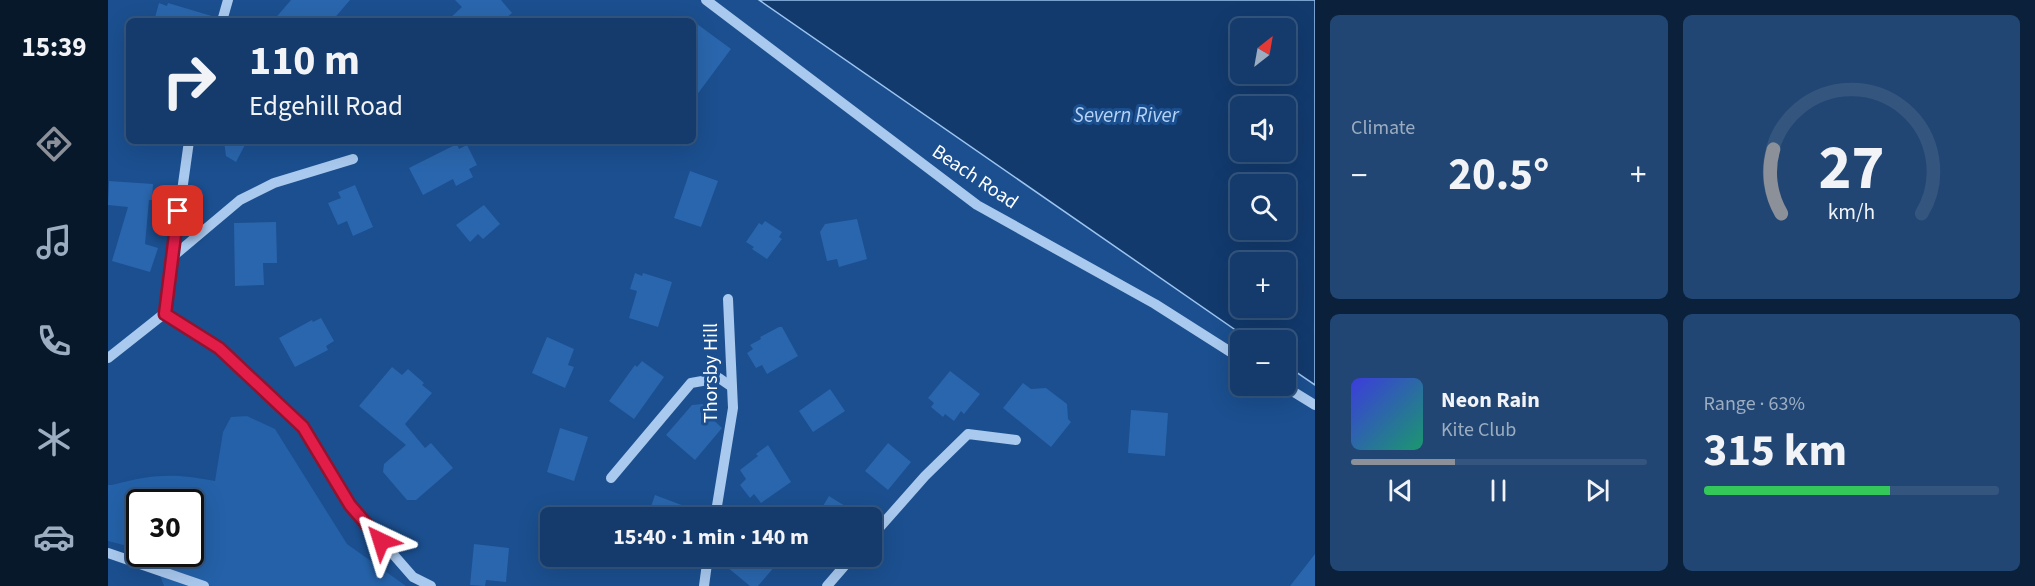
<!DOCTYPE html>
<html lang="en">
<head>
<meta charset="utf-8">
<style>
  :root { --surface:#143b6b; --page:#214673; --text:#f1f3f6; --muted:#9dadc1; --line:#33557e; --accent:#8c9099 }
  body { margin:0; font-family:"Source Sans 3",sans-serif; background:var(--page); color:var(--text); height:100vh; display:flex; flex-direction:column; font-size:22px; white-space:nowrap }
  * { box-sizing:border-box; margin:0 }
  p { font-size:20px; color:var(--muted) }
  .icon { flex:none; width:33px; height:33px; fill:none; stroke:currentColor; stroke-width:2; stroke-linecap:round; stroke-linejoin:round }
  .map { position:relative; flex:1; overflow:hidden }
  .details { display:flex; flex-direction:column; gap:15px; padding:15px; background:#0b203b; width:720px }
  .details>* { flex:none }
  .top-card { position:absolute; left:18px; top:18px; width:570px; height:126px; border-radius:9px; box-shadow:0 6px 24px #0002,0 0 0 2px var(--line); background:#143b6b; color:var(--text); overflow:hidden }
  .needle { width:39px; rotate:31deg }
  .fabs { position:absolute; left:1122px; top:18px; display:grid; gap:12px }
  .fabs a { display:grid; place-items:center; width:66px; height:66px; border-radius:9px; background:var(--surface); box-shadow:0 6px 24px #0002,0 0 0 2px var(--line); font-size:30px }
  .speed { position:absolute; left:18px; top:489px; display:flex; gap:12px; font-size:30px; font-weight:700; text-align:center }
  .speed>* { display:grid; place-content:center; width:78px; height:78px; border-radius:50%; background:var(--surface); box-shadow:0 6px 24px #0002,0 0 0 2px var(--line); line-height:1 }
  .speed .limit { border:3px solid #111; border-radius:9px; background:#fff; color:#111 }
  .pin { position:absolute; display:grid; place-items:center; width:51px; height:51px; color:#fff; margin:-26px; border-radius:12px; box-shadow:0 3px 9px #0006 }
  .me { position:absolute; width:66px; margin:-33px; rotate:319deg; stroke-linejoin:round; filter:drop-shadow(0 0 4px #0008) }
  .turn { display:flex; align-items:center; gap:21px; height:126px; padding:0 24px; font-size:27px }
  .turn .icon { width:78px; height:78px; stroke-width:2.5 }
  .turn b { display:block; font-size:42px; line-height:51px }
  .big { font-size:45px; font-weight:700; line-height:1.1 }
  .details .tile { flex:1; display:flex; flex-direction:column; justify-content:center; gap:9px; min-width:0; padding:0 21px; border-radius:9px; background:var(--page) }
  .details .dial { align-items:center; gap:0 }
  .dial svg { height:156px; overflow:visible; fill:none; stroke:var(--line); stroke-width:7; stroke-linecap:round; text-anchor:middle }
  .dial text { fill:var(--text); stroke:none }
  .song { display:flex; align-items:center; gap:18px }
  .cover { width:72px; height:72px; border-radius:9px; background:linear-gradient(135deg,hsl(240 70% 55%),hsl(160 70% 35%)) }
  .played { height:6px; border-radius:3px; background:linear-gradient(90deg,var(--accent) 35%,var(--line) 35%) }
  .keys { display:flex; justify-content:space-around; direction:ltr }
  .heat { display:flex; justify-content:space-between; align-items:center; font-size:33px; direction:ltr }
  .charge { height:9px; border-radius:4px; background:linear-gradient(90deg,#34c759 63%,var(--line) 0) }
  .details .tiles { flex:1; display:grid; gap:15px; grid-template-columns:repeat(2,1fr) }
  .trip { position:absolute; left:432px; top:507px; width:342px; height:60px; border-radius:9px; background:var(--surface); box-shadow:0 6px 24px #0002,0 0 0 2px var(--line); font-weight:700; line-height:60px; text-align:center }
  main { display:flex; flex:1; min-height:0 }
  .tabs { display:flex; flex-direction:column; width:108px; justify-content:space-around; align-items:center; background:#08182b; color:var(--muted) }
  .tabs .icon { width:42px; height:42px }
  .tabs .on { color:var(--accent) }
  .tabs b { font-size:27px; color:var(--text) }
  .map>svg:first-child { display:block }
</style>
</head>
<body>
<main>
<nav class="tabs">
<b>15:39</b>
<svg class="icon on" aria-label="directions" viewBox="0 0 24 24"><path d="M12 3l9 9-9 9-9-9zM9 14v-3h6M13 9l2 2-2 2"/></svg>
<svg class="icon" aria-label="music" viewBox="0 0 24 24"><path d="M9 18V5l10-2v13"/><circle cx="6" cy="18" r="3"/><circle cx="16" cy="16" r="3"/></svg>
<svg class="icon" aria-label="phone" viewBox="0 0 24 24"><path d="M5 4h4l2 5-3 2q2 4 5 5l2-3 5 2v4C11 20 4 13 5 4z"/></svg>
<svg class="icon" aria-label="climate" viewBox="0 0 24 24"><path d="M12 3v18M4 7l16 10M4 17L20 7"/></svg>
<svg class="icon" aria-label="car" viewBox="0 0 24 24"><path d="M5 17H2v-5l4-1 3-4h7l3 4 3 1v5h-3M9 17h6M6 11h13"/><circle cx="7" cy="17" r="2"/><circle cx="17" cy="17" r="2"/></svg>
</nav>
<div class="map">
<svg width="1207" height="586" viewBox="0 0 1207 586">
  <rect width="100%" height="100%" fill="#1b4f8f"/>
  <path fill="#2461a8" d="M139,416L167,429L239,544L298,586H56L44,554H82V502H32L31,549L0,541V485H4C46,474 64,473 107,481L115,432L123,417Z"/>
  <path fill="#123a6d" stroke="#9cc4f0" stroke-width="1.5" fill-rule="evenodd" d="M651,0H1207V385L1178,365V340H1142ZM1132,28H1178V74H1132ZM1132,106H1178V152H1132ZM1132,184H1178V230H1132ZM1132,262H1178V308H1132Z"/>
  <g fill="#2a66ad">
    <polygon points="183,0 242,0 224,21 165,21"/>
    <polygon points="347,0 393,0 404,13 395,21 339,21 354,7"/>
    <polygon points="51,3 59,6 60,3 107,17 106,21 46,21"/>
    <polygon points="585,21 623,49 585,100"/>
    <polygon points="116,141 139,141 128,162 118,156"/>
    <polygon points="349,144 351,149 359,145 369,165 361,169 365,177 348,186 345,179 315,195 301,168"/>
    <polygon points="582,171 610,181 593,227 566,218"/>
    <polygon points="1,181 45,184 44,200 41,200 37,244 50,248 42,272 4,261 20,207 0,205"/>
    <polygon points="247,185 265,227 245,236 239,221 230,225 220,203 233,198 230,192"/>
    <polygon points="376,205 392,224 375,239 370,234 362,242 348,225"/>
    <polygon points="749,219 759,259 731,267 729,259 719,261 712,232 717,224"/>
    <polygon points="657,221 674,232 671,237 674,239 659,259 644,249 646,247 638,242 651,223 654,225"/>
    <polygon points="168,222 169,263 155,263 156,285 127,286 126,223"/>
    <polygon points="527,273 534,276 535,273 564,282 550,327 521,318 529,291 522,289"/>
    <polygon points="213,318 226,341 218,346 220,350 187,367 171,338 204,320 205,322"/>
    <polygon points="671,327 674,327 690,356 659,374 654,365 648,368 639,353 645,349 642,345 653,339 652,337"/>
    <polygon points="439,337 466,349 460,365 466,367 457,388 424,373"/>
    <polygon points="534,361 556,377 526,419 501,401 527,365 529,367"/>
    <polygon points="284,367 294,375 300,369 316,383 314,385 324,393 297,424 317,448 323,443 345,468 308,500 299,500 275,472 276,464 298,445 251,406"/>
    <polygon points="842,371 872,394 856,414 853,411 846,421 837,414 835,417 823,407 826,403 820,398"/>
    <polygon points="915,383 923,389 938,388 959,404 960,419 963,422 943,447 895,408"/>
    <polygon points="722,389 737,411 705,432 691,411"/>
    <polygon points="595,404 596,411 614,428 587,460 558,435 584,405"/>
    <polygon points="1023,410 1060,413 1057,456 1020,453"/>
    <polygon points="452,428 480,437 466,481 439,472"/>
    <polygon points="780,443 803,462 780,490 757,471"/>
    <polygon points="660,445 683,482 653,503 646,494 642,498 632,485 638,479 632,470 650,456 648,454"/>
    <polygon points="547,495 600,515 600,518 539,518"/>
    <polygon points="721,496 756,518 708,518"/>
    <polygon points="366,544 401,548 398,582 378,580 377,586 362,585"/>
    <polygon points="1207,554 1207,586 1182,586"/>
    <polygon points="627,556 660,556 668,565 650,586 642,586 619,567"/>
  </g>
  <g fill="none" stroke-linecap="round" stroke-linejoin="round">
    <g stroke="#a9c9ee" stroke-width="10">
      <polyline points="598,0 869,205 1047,304 1132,358"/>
      <polyline points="114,21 120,0"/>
      <polyline points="63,258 132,200 166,183 245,159"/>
      <polyline points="57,313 111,348 195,427 242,505 305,577 323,586"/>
      <polyline points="57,313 81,141"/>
      <polyline points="0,358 57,313"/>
      <polyline points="1176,386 1207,405"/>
      <polyline points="503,478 583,383 611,378 624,387"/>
      <polyline points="607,518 625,408 620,299"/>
      <polyline points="764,536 817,476 860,434 908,440"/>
      <polyline points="0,553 96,586"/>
      <polyline points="596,586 600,556"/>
      <polyline points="719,586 745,556"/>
    </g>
  </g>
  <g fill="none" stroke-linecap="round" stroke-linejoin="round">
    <defs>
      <polyline id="route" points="70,211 57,314 111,348 195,427 242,505 273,541"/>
    </defs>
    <use href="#route" stroke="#92132f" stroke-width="15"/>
    <use href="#route" stroke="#e11d48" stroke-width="10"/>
  </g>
  <g text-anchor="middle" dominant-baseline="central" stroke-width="6" stroke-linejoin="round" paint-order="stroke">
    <g font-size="20" fill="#fff" stroke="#1b4f8f">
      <text transform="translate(867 177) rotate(34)">Beach Road</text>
      <text transform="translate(603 373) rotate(-90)">Thorsby Hill</text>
    </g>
    <g font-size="21" font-style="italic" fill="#b5d3f5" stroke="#1b4f8f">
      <text x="1018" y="115">Severn River</text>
    </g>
  </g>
</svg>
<div class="fabs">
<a><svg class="needle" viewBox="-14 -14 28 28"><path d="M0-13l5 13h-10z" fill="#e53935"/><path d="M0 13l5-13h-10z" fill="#9dadc1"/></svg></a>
<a><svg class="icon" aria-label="sound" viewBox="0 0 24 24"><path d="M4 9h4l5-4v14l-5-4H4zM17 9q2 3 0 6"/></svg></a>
<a><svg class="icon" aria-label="search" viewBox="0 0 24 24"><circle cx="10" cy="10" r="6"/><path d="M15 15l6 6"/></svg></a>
<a>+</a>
<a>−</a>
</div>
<div class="speed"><div class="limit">30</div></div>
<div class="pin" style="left:70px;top:211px;background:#d93025"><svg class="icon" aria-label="arrive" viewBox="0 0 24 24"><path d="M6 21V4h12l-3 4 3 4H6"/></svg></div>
<svg class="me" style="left:273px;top:541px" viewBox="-20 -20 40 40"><path d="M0-17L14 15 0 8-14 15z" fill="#e11d48" stroke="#fff" stroke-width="4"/></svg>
<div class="trip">15:40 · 1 min · 140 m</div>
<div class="top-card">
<div class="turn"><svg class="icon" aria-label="right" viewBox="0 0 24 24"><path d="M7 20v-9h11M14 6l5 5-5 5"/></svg><div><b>110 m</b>Edgehill Road</div></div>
</div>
</div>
<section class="details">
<div class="tiles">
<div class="tile"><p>Climate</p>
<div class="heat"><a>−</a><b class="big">20.5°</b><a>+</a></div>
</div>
<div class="tile dial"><svg viewBox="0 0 100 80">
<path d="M14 69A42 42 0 1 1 86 69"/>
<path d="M14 69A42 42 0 0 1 10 36" stroke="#8c9099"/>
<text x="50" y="56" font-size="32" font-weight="700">27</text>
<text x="50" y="72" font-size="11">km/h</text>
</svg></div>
<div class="tile">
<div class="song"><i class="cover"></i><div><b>Neon Rain</b><p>Kite Club</p></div></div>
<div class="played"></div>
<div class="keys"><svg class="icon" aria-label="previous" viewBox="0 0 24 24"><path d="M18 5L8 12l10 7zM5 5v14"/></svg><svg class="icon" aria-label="pause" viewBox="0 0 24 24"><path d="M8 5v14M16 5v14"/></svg><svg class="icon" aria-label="next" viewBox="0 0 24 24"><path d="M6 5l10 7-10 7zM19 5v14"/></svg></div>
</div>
<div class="tile"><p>Range · 63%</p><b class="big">315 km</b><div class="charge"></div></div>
</div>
</section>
</main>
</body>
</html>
